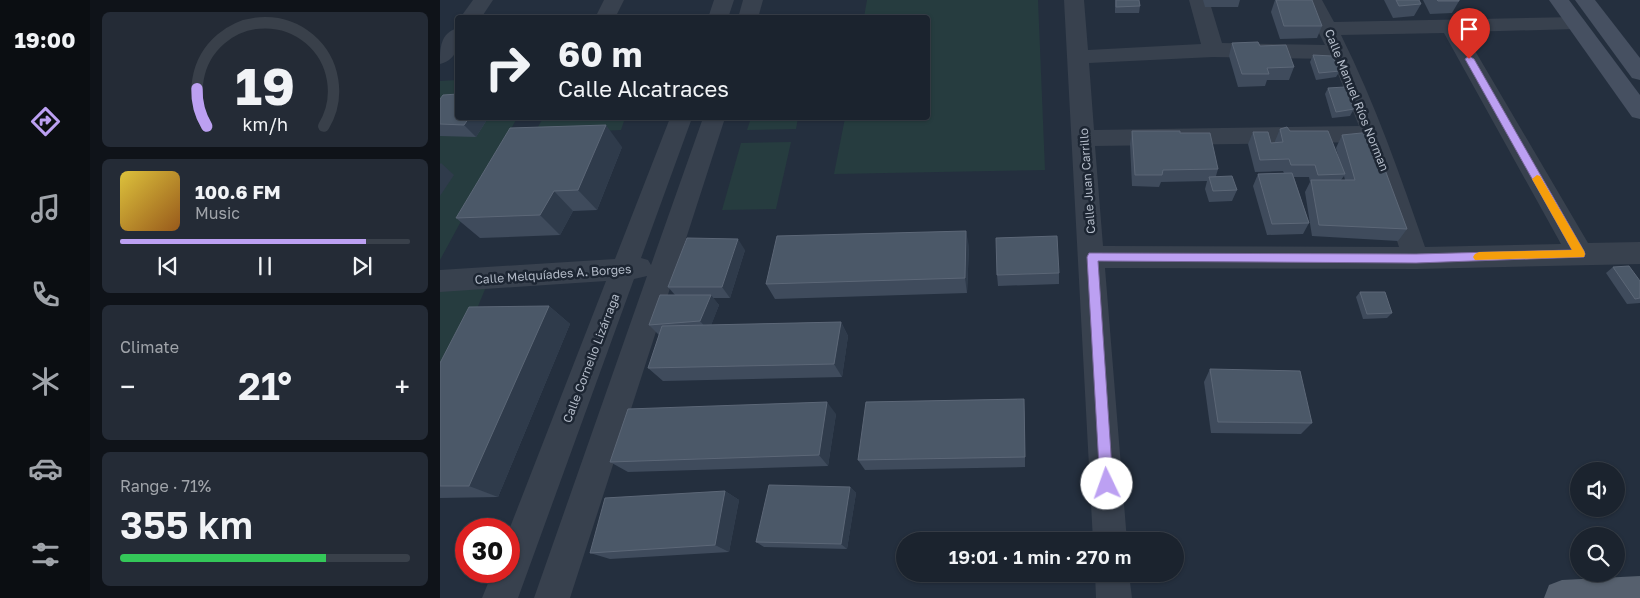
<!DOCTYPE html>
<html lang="en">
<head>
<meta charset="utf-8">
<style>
  :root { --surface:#1b232e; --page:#242b36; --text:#f1f3f6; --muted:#a0a4aa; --line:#39404a; --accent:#bca0f2 }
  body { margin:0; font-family:"Golos Text",sans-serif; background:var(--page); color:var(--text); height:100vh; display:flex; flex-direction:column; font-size:19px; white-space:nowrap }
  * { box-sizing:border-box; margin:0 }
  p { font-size:16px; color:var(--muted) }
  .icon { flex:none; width:28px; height:28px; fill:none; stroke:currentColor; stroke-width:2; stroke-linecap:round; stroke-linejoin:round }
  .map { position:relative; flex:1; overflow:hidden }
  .drawer { display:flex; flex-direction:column; gap:12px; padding:12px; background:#0f1319; width:350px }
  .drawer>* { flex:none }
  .hud { position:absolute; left:15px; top:15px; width:475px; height:105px; border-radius:5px; box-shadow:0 1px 4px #0004,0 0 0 1px var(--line); background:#1b232e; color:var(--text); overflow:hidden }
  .tools { position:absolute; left:1130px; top:462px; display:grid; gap:10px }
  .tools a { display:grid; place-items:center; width:55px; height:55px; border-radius:50%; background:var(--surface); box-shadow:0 1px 4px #0004,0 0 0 1px var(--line); font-size:25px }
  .speed { position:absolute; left:15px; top:518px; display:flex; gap:10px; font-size:25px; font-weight:700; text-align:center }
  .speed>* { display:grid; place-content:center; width:65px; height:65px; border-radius:50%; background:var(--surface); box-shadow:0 1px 4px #0004,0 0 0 1px var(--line); line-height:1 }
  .speed .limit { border:8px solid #d22; background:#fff; color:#111 }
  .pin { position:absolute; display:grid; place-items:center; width:42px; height:42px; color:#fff; margin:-51px -21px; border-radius:50% 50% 50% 0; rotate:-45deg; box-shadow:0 0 5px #0007 }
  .pin .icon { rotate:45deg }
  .me { position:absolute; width:55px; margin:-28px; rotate:357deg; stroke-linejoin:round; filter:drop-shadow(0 0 4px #0008) }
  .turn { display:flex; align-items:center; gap:18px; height:105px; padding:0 20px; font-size:22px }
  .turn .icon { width:65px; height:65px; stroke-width:2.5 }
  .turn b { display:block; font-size:35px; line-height:42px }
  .big { font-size:38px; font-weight:600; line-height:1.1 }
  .drawer .card { flex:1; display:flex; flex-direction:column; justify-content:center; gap:8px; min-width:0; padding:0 18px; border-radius:8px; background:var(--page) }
  .drawer .dial { align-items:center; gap:0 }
  .dial svg { height:130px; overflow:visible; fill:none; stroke:var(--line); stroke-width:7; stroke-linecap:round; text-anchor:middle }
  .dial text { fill:var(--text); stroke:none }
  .song { display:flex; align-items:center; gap:15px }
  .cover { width:60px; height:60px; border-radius:8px; background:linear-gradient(135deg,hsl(50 70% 55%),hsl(30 70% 35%)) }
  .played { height:5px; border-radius:2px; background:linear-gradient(90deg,var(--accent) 85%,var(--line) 85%) }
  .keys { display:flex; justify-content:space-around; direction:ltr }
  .heat { display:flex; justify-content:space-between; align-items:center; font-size:28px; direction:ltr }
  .charge { height:8px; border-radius:4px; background:linear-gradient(90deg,#34c759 71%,var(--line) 0) }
  .trip { position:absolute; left:456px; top:532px; width:288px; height:50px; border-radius:25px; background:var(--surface); box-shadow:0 1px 4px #0004,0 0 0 1px var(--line); font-weight:600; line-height:50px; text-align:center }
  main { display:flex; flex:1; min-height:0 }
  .tab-bar { display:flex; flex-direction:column; width:90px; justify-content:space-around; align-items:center; background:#0b0e12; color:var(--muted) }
  .tab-bar .icon { width:35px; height:35px }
  .tab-bar .current { color:var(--accent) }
  .tab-bar b { font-size:22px; color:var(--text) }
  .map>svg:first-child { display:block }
</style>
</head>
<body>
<main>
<nav class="tab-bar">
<b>19:00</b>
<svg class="icon current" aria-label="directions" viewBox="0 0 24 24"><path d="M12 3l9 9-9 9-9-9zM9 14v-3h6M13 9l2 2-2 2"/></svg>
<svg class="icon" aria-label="music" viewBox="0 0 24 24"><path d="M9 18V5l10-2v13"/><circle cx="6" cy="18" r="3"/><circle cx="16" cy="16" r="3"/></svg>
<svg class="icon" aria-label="phone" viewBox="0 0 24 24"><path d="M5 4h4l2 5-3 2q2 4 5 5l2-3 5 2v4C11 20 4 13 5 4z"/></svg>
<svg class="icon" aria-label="climate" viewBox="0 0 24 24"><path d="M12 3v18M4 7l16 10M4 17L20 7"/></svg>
<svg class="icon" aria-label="car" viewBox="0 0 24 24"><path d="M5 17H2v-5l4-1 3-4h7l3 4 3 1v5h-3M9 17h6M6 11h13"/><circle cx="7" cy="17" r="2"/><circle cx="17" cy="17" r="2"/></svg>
<svg class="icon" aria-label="filters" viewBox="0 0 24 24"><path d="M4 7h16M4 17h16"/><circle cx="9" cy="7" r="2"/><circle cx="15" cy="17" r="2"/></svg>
</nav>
<section class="drawer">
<div class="card dial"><svg viewBox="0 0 100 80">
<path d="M14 69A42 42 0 1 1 86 69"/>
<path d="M14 69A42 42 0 0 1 8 46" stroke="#bca0f2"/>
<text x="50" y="56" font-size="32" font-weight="700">19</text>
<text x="50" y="72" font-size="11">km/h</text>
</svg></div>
<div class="card">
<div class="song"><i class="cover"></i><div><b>100.6 FM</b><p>Music</p></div></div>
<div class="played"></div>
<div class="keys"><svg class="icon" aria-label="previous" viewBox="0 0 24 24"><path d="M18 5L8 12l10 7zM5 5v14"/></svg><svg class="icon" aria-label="pause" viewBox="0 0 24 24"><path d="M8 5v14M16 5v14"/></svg><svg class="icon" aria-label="next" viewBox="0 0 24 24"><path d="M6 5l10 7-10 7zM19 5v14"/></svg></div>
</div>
<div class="card"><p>Climate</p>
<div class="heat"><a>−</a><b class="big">21°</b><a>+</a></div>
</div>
<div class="card"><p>Range · 71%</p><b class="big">355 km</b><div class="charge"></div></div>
</section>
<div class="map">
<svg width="1200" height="598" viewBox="0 0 1200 598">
  <rect width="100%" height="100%" fill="#242f3e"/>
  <g fill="#263c3f">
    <polygon points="427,0 598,0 605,170 394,174 405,118 488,118 488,18 424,17"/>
    <polygon points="17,80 18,118 77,118 0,260 0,81"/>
    <polygon points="103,118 185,118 181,130 94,134"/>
    <polygon points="311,118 358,118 356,129 307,130"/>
    <polygon points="351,142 336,209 282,210 301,143"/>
    <polygon points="48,282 0,399 0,286"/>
  </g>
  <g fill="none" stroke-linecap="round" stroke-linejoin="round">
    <g fill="#38414e" fill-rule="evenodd">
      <polygon points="33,0 53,0 41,18 20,18"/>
      <polygon points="164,0 184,0 175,18 155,18"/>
      <polygon points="274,0 294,0 288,18 268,18"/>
      <polygon points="303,0 323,0 318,18 298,18"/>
      <path d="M624,0H644L648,50L761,44L749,0H769L782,43L885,45L862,0H882L894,22L1136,17L1143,19L1146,23L1143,27L1136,29L1024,32L1148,243L1200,242V264L976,269L665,268L687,541H653ZM1004,33L1121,244L985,247C960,175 935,103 901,35ZM773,57L892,59L919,126L654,130L649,63ZM925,142L959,247L663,246L655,146Z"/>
      <path d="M18,28C18,44 19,59 0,64C0,48 0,33 18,28Z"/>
      <polygon points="230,118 252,118 201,258 208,260 211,265 263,118 285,118 130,598 94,598 207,276 194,279 78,598 42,598 53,571 69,571 69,530 166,281 0,292 0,270 175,259"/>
      <polygon points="655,574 689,574 692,598 656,598"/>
    </g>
    <g fill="#465061" fill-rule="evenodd">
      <polygon points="1109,0 1129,0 1200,95 1200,119 1192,117"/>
      <polygon points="1135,0 1155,0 1200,58 1200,80 1192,78"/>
    </g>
    <polygon fill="#56606e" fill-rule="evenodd" points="1200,576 1200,598 1104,598 1109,585 1122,580"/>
  </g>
  <g fill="#3f4b5c" fill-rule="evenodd">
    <polygon points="675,0 699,0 700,6 699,13 675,13"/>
    <polygon points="763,0 800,0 798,7 765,7"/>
    <polygon points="835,0 872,0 882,26 877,38 840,39 831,12"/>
    <polygon points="944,0 979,0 981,4 974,16 953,18"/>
    <polygon points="983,0 1019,0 1019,1 1012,13 990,14"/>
    <polygon points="792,43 820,46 854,67 849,80 827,80 825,86 798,87 789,56"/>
    <polygon points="873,55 900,71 896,77 876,80 870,62"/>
    <polygon points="888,88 914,109 910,116 892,118 885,94"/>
    <polygon points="0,99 18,118 48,118 36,137 0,136"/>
    <path d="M840,129L850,131L899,159L896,148L902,135L967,229L958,241L872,236L865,192L870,182L869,177H854L869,223L863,234L827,235L813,186L818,174L844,173L843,171L815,172L808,144L813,132L831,143L835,142V141ZM904,176L905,180H901Z"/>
    <polygon points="692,131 740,133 778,169 776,176 797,190 792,201 769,202 765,189 767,181 721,182 719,187 692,186 690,144"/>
    <polygon points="182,147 157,210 133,211 120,235 40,238 16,218"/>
    <polygon points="529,246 527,293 335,299 326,284"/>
    <polygon points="305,250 290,298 273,298 279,305 271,325 401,322 408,336 402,377 223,381 208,368 219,335 209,325 235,295 228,287"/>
    <polygon points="1173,267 1200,281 1200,303 1187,304 1166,273"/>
    <polygon points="619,273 619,284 558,286 557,275"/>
    <polygon points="920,292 952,313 947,318 923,319 916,297"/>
    <polygon points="109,306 130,324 58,497 0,498 0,363"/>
    <polygon points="770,369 872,423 861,434 771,433 764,382"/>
    <polygon points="585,411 585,467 425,470 418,460"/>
    <polygon points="396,414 388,466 188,472 170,462"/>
    <polygon points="410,487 416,493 407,549 324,547 316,542"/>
    <polygon points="285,491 299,500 289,552 170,559 150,553"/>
  </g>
  <g fill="#2f3b4b">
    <polygon points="29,118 48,118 36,137 24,125"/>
    <polygon points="166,125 182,147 157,210 138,190"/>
    <polygon points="1,163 14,175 0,196 0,164"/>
    <polygon points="114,191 133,211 120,235 100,215"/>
    <polygon points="526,231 529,246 527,293 525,278"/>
    <polygon points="298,239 305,250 290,298 282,287"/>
    <polygon points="271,295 279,305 269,331 260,321"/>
    <polygon points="109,306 130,324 58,497 29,486"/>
    <polygon points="401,322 408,336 402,377 394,364"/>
    <polygon points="584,399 585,411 585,467 585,457"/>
    <polygon points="387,402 396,414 388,466 379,455"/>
    <polygon points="410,487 416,493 407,549 401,544"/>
    <polygon points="285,491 299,500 289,552 275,545"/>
  </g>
  <g fill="#4b5868" stroke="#5c6777">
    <polygon points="676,0 699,0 700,6 676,7"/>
    <polygon points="836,0 872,0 882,26 844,26"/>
    <polygon points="956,0 979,0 981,4 959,6"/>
    <polygon points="997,0 1019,0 1019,1 998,1"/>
    <polygon points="818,42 820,46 846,45 854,67 827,68 829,74 802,74 792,43"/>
    <polygon points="873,55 892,56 900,71 879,73"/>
    <polygon points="905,87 914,109 896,112 888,88"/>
    <polygon points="18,94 18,118 29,118 24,125 0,124 0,99 3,95"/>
    <polygon points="166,125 138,190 114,191 100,215 16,218 70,128"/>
    <polygon points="847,127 850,131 888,131 905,174 878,175 875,165 851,165 849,159 820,160 813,132 828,132 831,143 843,142 840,129"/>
    <polygon points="692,131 740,131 740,133 770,133 778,169 723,170 722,175 695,175"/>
    <polygon points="931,132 967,229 879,225 871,180 915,180 902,135"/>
    <polygon points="852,173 869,223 832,224 818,174"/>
    <polygon points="792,176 797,190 773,191 769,177"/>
    <polygon points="526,231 525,278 326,284 337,236"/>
    <polygon points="617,236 619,273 557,275 556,238"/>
    <polygon points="247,238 298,239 282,287 228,287"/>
    <polygon points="1189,266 1200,281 1200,298 1195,299 1173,267"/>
    <polygon points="920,292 945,292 952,313 927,314"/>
    <polygon points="220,295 271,295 260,321 209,325"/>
    <polygon points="109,306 29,486 0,486 0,363 29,307"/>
    <polygon points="401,322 394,364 208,368 222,326"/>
    <polygon points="770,369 860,371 872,423 778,422"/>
    <polygon points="584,399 585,457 418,460 426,402"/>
    <polygon points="387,402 379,455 170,462 188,409"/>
    <polygon points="329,485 410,487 401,544 316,542"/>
    <polygon points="285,491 275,545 150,553 165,498"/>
  </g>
  <polygon fill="#bca0f2" stroke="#7a689d" points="1029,56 1034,59 1144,251 1145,254 1144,257 976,263 658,261 673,484 671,489 667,491 662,489 660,484 647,257 649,253 976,254 1132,250 1025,59"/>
  <polygon fill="#f59e0b" points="1097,175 1100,176 1144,251 1145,254 1144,257 1035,260 1033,257 1035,254 1039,252 1132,250 1092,179"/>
  <g text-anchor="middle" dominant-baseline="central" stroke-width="5" stroke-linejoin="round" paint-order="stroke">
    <g font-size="12" fill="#b4bcc9" stroke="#1d2633">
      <text transform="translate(917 100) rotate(68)">Calle Manuel Ríos Norman</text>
      <text transform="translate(647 181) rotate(-94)">Calle Juan Carrillo</text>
      <text transform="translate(113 274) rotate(-4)">Calle Melquíades A. Borges</text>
      <text transform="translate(151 358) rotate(-69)">Calle Cornelio Lizárraga</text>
    </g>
  </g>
</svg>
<div class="tools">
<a><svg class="icon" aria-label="sound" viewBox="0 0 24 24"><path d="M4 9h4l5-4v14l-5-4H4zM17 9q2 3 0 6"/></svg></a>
<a><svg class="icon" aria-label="search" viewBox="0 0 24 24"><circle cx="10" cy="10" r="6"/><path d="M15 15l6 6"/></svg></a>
</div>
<div class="speed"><div class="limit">30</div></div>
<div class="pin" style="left:1029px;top:59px;background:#d93025"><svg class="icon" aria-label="arrive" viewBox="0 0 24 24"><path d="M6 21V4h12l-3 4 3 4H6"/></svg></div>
<svg class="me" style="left:667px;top:484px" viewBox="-20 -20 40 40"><circle r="19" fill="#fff"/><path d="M0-13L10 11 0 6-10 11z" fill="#bca0f2"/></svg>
<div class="trip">19:01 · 1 min · 270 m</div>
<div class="hud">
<div class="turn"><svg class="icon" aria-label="right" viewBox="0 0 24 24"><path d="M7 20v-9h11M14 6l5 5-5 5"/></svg><div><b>60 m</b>Calle Alcatraces</div></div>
</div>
</div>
</main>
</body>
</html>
